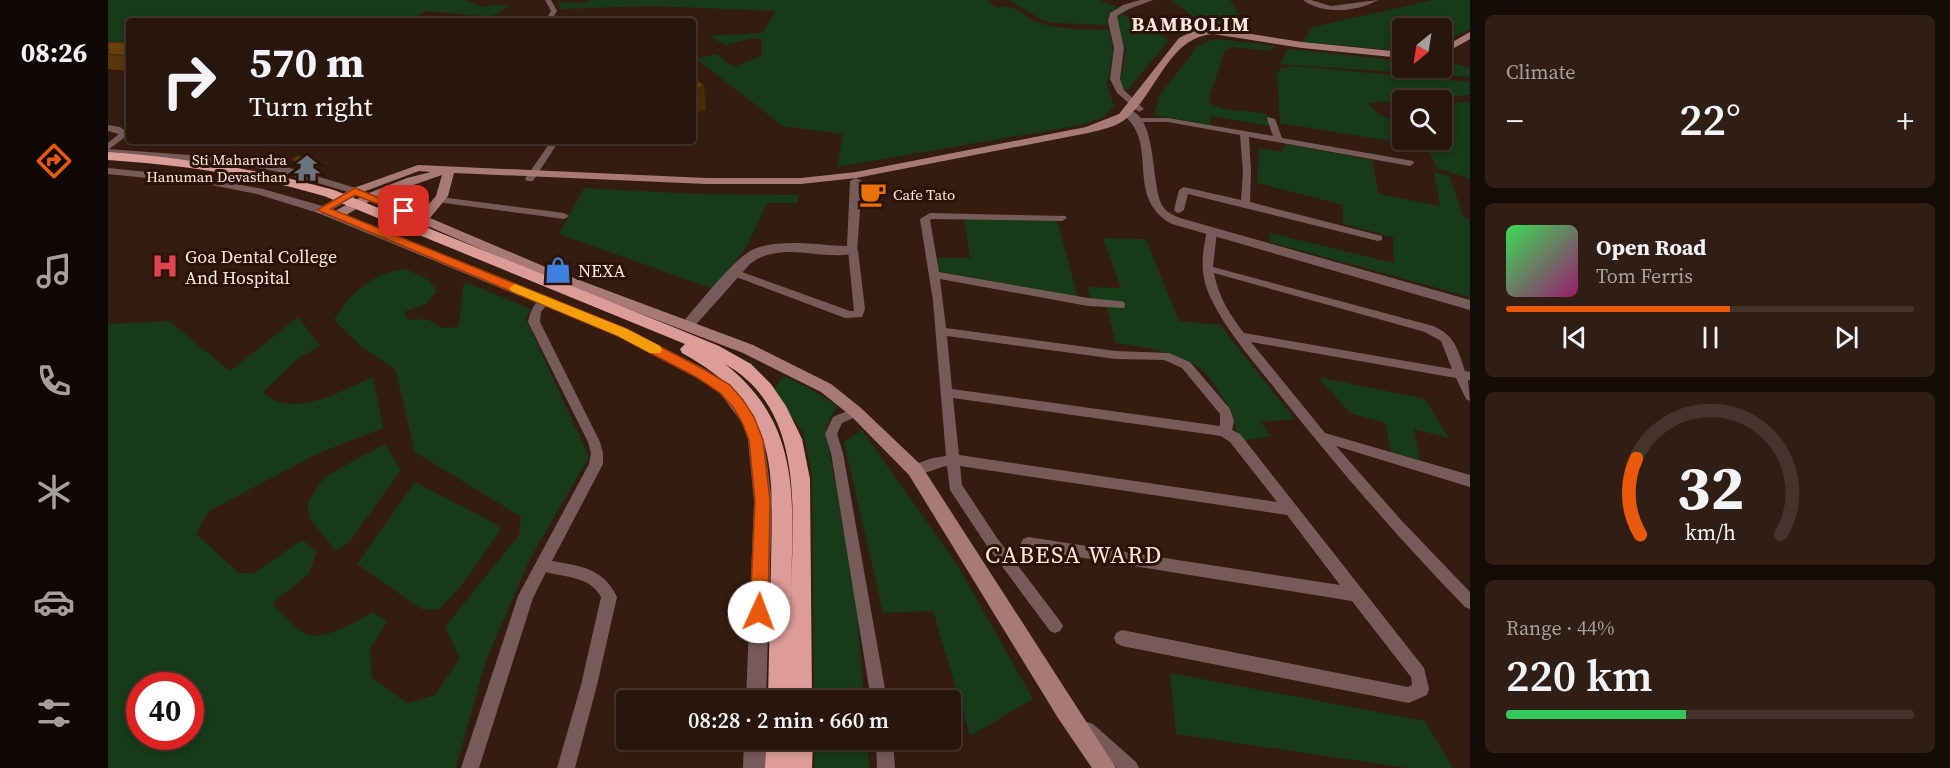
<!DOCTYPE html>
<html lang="en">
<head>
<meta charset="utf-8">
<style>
  :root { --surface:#28150c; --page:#301e15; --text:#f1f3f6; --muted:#a59f9d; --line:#44342d; --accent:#ea580c }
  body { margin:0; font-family:"Source Serif 4",serif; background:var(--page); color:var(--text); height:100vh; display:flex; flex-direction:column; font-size:22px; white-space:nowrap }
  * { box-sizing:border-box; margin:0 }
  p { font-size:20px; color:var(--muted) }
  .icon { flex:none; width:33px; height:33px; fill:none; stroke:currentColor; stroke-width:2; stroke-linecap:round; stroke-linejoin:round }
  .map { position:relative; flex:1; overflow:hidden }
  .side { display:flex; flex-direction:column; gap:15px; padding:15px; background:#160c07; width:480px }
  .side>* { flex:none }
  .banner { position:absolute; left:18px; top:18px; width:570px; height:126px; border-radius:6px; box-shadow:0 3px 9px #0003,0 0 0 2px var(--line); background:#28150c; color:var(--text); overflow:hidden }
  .needle { width:39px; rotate:210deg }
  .buttons { position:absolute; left:1284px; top:18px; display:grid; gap:12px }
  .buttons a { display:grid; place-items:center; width:60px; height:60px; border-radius:6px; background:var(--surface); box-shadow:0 3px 9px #0003,0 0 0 2px var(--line); font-size:30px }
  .speed { position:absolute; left:18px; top:672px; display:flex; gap:12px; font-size:30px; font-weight:700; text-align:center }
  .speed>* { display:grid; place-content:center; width:78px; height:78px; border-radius:50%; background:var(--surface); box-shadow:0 3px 9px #0003,0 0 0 2px var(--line); line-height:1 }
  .speed .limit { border:9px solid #d22; background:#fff; color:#111 }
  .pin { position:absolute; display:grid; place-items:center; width:51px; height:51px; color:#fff; margin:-26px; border-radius:12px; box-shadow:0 3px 9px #0006 }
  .me { position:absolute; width:66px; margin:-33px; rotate:2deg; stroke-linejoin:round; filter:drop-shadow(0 0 4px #0008) }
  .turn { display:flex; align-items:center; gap:21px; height:126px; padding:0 24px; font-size:27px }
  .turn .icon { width:78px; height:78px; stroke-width:2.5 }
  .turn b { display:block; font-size:42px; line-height:51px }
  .big { font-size:45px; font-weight:600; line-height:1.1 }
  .side .tile { flex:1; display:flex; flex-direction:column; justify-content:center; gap:9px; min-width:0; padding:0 21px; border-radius:9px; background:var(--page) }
  .side .dial { align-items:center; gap:0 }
  .dial svg { height:156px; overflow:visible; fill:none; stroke:var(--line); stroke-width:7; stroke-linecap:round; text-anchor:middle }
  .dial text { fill:var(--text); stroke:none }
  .song { display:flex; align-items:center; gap:18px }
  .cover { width:72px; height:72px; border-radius:9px; background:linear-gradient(135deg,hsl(130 70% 55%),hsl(320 70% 35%)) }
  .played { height:6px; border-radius:3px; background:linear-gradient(90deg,var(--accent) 55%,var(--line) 55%) }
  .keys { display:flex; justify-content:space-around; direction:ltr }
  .heat { display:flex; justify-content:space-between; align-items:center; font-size:33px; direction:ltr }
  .charge { height:9px; border-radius:4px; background:linear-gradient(90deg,#34c759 44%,var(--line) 0) }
  .trip { position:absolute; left:508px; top:690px; width:345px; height:60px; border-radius:6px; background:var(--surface); box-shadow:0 3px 9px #0003,0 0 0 2px var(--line); font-weight:600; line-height:60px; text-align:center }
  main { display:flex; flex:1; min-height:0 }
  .tab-bar { display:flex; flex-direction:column; width:108px; justify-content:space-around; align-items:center; background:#100805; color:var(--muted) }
  .tab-bar .icon { width:42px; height:42px }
  .tab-bar .current { color:var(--accent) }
  .tab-bar b { font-size:27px; color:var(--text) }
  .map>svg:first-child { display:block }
</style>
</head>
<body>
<main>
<nav class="tab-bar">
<b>08:26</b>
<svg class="icon current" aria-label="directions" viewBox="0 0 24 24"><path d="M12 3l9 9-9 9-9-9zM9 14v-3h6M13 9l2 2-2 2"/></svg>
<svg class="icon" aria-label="music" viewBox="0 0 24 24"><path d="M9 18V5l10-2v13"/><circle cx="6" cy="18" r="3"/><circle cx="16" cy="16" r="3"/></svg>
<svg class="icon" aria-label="phone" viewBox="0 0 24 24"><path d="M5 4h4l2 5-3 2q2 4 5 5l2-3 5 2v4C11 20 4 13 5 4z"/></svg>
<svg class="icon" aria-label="climate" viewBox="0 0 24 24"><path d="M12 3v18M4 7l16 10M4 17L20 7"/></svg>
<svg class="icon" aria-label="car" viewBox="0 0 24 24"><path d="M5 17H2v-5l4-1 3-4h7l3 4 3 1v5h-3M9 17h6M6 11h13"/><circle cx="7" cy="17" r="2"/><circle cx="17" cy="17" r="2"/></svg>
<svg class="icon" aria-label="filters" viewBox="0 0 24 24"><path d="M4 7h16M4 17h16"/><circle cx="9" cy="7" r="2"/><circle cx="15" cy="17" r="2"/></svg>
</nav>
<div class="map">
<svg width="1362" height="768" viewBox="0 0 1362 768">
  <rect width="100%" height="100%" fill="#351c10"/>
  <g fill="#173a18" fill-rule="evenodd">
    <polygon points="0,0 355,0 376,7 387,4 401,6 383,17 318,11 301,21 21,21 21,54 0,57"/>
    <path d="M481,0H879L888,7C916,5 914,19 935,24C956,30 980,29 1002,30L1005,53L999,84L1006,106L996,117L973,125L729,167L735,134L675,126L588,59L608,54L625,67L653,56L654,40L646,38L617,45L601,36L654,33L668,11L542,6L452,9L451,2L479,3Z"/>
    <path d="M901,0H991L1010,7C1001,12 998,16 1000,25L946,23L934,20Z"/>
    <polygon points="1064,0 1122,0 1141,33 1098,27"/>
    <polygon points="1325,0 1362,0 1362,29 1334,42 1334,28 1294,28 1294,51 1194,42 1205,27"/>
    <polygon points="1014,14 1061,40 1019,91 1012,84 1018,51 1008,18"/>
    <path d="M1109,39L1167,46L1161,51L1124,47L1116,52L1102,96L1101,102C1118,115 1142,108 1160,115V126L1103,116L1102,125L1046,115L1051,96L1089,47L1100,41Z"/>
    <polygon points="1180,49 1294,61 1294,68 1334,68 1334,64 1344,63 1362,68 1362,77 1172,64"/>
    <polygon points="1186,66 1362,82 1362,95 1259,103 1273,116 1294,122 1294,140 1334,140 1334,119 1337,118 1337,104 1362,102 1362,179 1329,168 1319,147 1172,123 1169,73 1173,68"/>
    <polygon points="1177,144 1264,160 1271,194 1332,206 1326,172 1342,176 1355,217 1362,219 1362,297 1162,242 1162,233 1286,263 1285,237 1235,224 1235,205 1149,183 1151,148 1174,152"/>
    <polygon points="476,188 591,194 690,195 690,203 659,203 640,244 608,290 451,234"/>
    <polygon points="856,219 949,221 970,297 830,271 830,258 862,258"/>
    <path d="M995,238L1038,239L1071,321L1112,325L1187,419L1153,422L1162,436L1135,441C1125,429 1129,423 1123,411C1118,401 1101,376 1093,369C1074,353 1032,346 1008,343L998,306L984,304L979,287L1013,288Z"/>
    <path d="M298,269L321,280L329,291L318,304L295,312L301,320L319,319L335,328L351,327L355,287L358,282L422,309L418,319L481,457L422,559L377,663L348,768H0V324L61,321L122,371L190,317L212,346L189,359L155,392C184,421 234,390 265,377L275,428L209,454L101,511L88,534L131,573H146L194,540L209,551L201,574L167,601L166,605C176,614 187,628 198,634C214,642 251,620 265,612L279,622L262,649L264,678L299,703L327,695L352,658L337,627L411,535L413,517L307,452L287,369L255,348L226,320C240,295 268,270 298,269ZM32,686H82V736H32Z"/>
    <polygon points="676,376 700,387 729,406 717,429 748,598 756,700 706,700 704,475 695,433 666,389"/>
    <polygon points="1210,377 1317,399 1341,438 1306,429 1312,460 1283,452 1277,423 1242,413"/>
    <polygon points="754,430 850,566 925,699 862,736 825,611 775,613 736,442"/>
    <polygon points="277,444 293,470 242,541 228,551 202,519 199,504 216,477"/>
    <polygon points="307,482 386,523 393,529 353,586 330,610 313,609 249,564"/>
    <polygon points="1062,673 1317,721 1345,768 1299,768 1068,734"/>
    <polygon points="706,740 759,740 761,768 706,768"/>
  </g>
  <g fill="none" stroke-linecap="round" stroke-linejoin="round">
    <g fill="#775b59" fill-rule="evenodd">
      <polygon points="437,0 443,0 449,11 443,21 437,21 443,11"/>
      <path d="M1195,0H1203L1223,6L1270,0C1249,12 1215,15 1195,0Z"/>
      <polygon points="1160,117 1167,119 1174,138 1305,161 1306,163 1302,166 1141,137 1143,171 1142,202 1274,236 1274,240 1270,241 1080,194 1076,210 1071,213 1068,212 1066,210 1071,190 1076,187 1133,200 1135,171 1132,135 1060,122 1029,122 1025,120 1029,118 1060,118 1165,136 1159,119"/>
      <polygon points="0,125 12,127 21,134 0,150 0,143 11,134 0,131"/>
      <polygon points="443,141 451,141 425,181 419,181 417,179"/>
      <polygon points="332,197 456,213 461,216 456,219 329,202 327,200"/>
      <path d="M822,213L957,216L959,218L954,221L824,219L822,220L831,272L980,298L1012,301L1016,302L1017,305L1016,308L980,306L832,279L838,328L1008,351L1061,353L1082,362L1122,409L1126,421L1124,430L1132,434L1316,668L1321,689L1319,695L1301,703L1014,646L1008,643L1006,638L1008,633L1014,630L1300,687L1304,685L1303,677L1244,601L920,549L915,547L913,543L915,539L920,537L1232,585L1179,515L852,466L854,485L889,538L952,621L955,626L952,631L947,633L942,631L879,546L842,490L839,466C827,468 813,477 802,474L800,470L802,466L825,458L838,456L825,301L812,219ZM839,336L1008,359L1056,360L1074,368L1112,414V426L844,389ZM845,398L1113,436L1122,442L1169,502L851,455Z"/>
      <path d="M1104,228L1109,231L1105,267L1325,326C1347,335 1350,350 1357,371L1362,372V380H1360L1362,401L1358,399L1348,378L1143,342L1217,433L1362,475V487L1228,446L1293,520L1362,592V609L1357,607C1290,538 1227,465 1168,390C1144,359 1116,329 1100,292C1092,272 1094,253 1099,231ZM1106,273L1317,332L1333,341L1344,369L1136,333C1122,315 1110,296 1106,273Z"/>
      <polygon points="745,247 750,250 757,309 754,317 737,318 623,275 622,273 627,270 631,271 742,311 746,311 740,250"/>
      <path d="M437,297L442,301L433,312L432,322L492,442L495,453V464L444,561C473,566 495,568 509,597L489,685L467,768H449L473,685L493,597C483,577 457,577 438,572L425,598L371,768H353L410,596L481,464L483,453L480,442L420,322C422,312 426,301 437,297Z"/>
      <polygon points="748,407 752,409 754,412 752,415 734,423 729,434 735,453 779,700 763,700 723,453 717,434 725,417"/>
      <polygon points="979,722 985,724 1028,762 1031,768 1009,768 973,736 971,730 973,724"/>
      <polygon points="768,740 785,740 787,768 769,768"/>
    </g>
    <g fill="#775b59" fill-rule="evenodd">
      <polygon points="1032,0 1045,0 1021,9 1009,16 1016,48 1012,79 1016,90 1036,109 1031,112 1009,93 1002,79 1006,48 1000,21 1002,13 1015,5"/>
      <path d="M1014,110C1052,105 1041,190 1056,208C1060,213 1067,216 1072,218L1362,300V310L1064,224C1015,197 1053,143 1014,114Z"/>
      <polygon points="0,149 135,159 182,168 251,189 253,191 247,194 176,173 135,165 0,155"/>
      <polygon points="0,168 98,178 155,189 218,207 519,330 597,369 622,385 647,417 656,440 664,501 658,700 638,700 646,501 640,440 634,423 612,393 587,377 509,336 210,213 149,194 98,184 0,174"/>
      <path d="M748,178L754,181L749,253C714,262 674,239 642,264L584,329H574L572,326L574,323C590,305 627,257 646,249C673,238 710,245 739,246L742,181Z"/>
      <polygon points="636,740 657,740 657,768 635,768"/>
    </g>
    <g fill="#a77a77" fill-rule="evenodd">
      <path d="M1105,28L1194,42L1294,52V58L1194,48L1105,34C1061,37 1049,92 1019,118C1009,127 992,130 980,133L748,178L693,184H598L346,173L340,196L322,218L447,271L645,345L723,384L753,408L813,465L1008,768H984L950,718L801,475L743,416L713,392L635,353L437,277L262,201L233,218H225V212L253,197V193L218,213H210L208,210L243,189L310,165L598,178H693L748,172L978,127L1011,114L1071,38L1087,30ZM311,171L323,172L299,178L261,193L255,192ZM334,175L328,196L312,214L271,197Z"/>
      <polygon points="1362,32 1362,39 1334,55 1334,48"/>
    </g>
    <g fill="#dc9d98" fill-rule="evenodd">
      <path d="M0,152C77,158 151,169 226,190L570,329L611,346L643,364L663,384L678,406L694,439L702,479L704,700H660C661,654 662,609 663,563C665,465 671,406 574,353L572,349L577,344L216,196C145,175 74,165 0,160ZM617,364C702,412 683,523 683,606C683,512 700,429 617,364Z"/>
      <polygon points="658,740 705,740 704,768 657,768"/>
    </g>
  </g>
  <g fill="#59370b">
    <polygon points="0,43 21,43 21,71 0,69"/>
    <polygon points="206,158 211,166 204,172 190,168 185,159"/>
  </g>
  <g fill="#492d09">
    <polygon points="596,86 598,110 585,114 585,89"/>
    <polygon points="206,158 211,166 204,172 199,164"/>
  </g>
  <g fill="#68400d" stroke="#492d09" stroke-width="1.5">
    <polygon points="2,42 21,43 21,56 0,54 0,43"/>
    <polygon points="585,76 596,86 585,89"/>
    <polygon points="190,156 206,158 199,164 185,159"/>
  </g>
  <polygon fill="#ea580c" stroke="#983908" stroke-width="1.5" points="247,188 302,211 300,213 293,213 247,195 223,209 519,329 597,370 622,385 635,400 646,417 655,440 662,501 660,612 657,617 651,620 645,617 642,612 647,501 641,440 634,422 625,407 612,393 588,377 510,336 209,210"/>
  <polygon fill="#f59e0b" points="407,284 519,329 552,346 554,350 552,353 542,353 510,336 403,291 401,288"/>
  <defs>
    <symbol id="temple-bare" viewBox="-9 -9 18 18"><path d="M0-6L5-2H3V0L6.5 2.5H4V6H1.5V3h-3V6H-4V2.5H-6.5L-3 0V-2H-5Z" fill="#6b7280" stroke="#2b1307" stroke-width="2.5" paint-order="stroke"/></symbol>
    <symbol id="cafe-bare" viewBox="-9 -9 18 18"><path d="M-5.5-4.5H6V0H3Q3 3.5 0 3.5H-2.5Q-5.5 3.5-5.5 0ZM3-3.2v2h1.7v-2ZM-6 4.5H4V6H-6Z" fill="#e8710a" stroke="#2b1307" stroke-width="2.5" paint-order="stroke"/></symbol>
    <symbol id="hospital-bare" viewBox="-9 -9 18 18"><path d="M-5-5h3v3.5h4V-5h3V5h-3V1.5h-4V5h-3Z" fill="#e0444e" stroke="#2b1307" stroke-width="2.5" paint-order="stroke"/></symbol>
    <symbol id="shop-bare" viewBox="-9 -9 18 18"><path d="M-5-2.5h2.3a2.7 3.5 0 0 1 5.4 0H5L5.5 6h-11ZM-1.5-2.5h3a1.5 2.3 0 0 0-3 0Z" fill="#3f7fe0" stroke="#2b1307" stroke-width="2.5" paint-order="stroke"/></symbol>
  </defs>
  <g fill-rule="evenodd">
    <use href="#temple-bare" x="180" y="149" width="38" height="38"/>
    <use href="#cafe-bare" x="746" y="175" width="38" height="38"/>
    <use href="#hospital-bare" x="38" y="247" width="38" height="38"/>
    <use href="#shop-bare" x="431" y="251" width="38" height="38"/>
  </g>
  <g text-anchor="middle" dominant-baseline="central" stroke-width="6" stroke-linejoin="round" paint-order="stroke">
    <g font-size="15" fill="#f9e8df" stroke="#2b1307" text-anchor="end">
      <text x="179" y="159">Sti Maharudra<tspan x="179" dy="17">Hanuman Devasthan</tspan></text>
      <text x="785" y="194" text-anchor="start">Cafe Tato</text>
    </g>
    <g font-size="18" fill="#f9e8df" stroke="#2b1307" text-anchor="start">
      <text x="77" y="256">Goa Dental College<tspan x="77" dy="21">And Hospital</tspan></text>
      <text x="470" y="270">NEXA</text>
    </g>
    <g font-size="20" font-weight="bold" letter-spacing="1.5" fill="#f9e8df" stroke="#2b1307">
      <text x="1083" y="24">BAMBOLIM</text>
    </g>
    <g font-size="24" letter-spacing="1.5" fill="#f9e8df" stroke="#2b1307">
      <text x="966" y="554">CABESA WARD</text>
    </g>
  </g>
</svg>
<div class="buttons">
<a><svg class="needle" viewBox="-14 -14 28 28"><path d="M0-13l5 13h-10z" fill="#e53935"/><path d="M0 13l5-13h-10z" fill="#a59f9d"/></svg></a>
<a><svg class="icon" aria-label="search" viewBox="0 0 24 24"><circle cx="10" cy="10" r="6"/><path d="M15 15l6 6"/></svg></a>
</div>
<div class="speed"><div class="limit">40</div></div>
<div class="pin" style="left:296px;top:211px;background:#d93025"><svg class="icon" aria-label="arrive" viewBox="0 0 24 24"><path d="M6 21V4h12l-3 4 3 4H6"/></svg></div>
<svg class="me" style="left:651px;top:612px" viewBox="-20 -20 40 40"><circle r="19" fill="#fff"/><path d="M0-13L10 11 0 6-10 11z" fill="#ea580c"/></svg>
<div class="trip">08:28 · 2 min · 660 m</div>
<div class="banner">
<div class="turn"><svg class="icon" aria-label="right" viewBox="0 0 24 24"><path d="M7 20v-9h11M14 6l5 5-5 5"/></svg><div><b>570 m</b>Turn right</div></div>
</div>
</div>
<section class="side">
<div class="tile"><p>Climate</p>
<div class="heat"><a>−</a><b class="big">22°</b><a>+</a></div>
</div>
<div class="tile">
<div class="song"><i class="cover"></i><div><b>Open Road</b><p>Tom Ferris</p></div></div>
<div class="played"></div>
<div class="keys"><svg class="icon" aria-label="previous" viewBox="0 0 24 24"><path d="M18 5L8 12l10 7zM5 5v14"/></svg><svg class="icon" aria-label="pause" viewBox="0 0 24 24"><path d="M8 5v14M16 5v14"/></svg><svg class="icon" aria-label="next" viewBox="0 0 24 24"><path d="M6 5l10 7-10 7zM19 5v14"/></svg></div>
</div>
<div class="tile dial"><svg viewBox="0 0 100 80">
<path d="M14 69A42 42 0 1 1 86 69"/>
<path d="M14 69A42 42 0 0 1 12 30" stroke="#ea580c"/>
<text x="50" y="56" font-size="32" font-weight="700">32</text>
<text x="50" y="72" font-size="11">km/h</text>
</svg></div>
<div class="tile"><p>Range · 44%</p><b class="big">220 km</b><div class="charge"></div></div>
</section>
</main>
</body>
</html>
